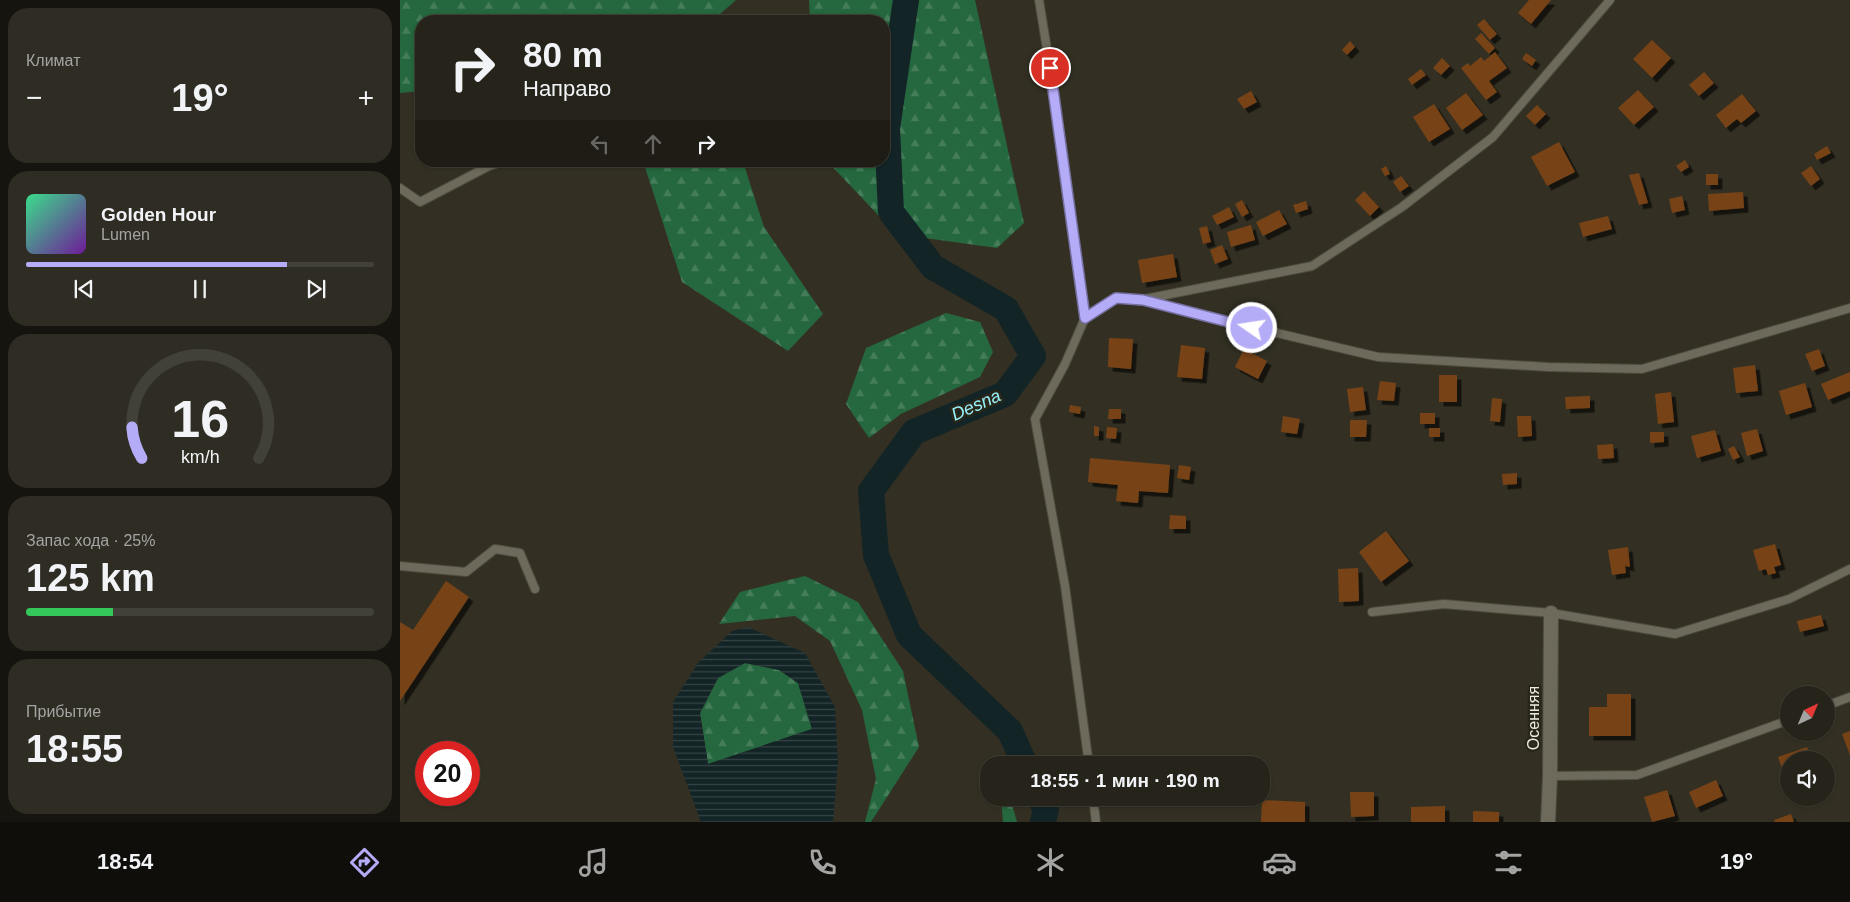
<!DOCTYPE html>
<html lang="ru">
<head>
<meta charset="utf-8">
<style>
  :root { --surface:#26241a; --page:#2e2c23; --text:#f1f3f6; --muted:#a4a4a2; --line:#424139; --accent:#b5acf8 }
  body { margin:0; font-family:Helvetica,sans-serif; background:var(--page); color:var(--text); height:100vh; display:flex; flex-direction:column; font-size:19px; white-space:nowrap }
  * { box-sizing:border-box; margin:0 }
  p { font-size:16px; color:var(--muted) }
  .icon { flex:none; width:28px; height:28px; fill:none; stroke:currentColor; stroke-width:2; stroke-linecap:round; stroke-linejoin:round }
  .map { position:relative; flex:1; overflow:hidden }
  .panel { display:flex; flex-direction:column; gap:8px; padding:8px; background:#15140e; width:400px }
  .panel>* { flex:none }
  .top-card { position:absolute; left:15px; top:15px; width:475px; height:152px; border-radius:20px; box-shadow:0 1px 4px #0004,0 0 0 1px var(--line); background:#26241a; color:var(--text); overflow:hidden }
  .needle { width:32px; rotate:44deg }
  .controls { position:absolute; left:1380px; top:686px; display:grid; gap:10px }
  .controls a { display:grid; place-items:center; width:55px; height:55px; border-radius:50%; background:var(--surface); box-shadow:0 1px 4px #0004,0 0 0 1px var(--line); font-size:25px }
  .speed { position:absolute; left:15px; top:741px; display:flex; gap:10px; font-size:25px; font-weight:700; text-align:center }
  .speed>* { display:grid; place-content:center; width:65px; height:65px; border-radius:50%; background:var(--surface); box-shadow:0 1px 4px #0004,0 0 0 1px var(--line); line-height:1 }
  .speed .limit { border:8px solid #d22; background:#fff; color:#111 }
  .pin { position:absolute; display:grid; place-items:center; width:42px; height:42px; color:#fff; margin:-21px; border:2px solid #fff; border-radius:50%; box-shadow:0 1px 5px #0007 }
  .me { position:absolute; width:55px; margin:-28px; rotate:283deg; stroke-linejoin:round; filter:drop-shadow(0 0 4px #0008) }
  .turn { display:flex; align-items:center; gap:18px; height:105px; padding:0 25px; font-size:22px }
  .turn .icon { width:65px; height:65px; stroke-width:2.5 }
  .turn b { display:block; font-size:35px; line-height:42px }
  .lanes { display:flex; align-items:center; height:48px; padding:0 25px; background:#0003; justify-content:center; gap:25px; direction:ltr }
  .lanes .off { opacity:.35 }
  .big { font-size:38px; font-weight:700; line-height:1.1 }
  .panel .card { flex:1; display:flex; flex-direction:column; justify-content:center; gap:8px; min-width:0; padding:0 18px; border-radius:20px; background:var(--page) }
  .panel .dial { align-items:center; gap:0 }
  .dial svg { height:130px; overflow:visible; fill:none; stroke:var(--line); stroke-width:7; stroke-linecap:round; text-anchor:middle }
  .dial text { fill:var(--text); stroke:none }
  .song { display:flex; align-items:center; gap:15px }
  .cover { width:60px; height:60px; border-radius:8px; background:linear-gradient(135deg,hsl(150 70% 55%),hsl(280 70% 35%)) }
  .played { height:5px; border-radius:2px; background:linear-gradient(90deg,var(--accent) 75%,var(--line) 75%) }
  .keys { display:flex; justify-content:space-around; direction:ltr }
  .heat { display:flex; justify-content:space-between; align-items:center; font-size:28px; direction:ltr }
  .charge { height:8px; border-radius:4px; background:linear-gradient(90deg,#34c759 25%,var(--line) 0) }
  .trip { position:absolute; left:580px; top:756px; width:290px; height:50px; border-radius:20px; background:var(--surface); box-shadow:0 1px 4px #0004,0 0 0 1px var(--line); font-weight:700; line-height:50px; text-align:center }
  .tabs { display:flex; height:80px; justify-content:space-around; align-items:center; background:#0f0e0a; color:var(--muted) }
  .tabs .icon { width:35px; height:35px }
  .tabs .on { color:var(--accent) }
  .tabs b { font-size:22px; color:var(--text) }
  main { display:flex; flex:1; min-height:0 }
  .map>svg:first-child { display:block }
</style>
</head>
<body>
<main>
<section class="panel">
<div class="card"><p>Климат</p>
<div class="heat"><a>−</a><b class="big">19°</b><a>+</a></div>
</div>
<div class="card">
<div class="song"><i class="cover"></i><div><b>Golden Hour</b><p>Lumen</p></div></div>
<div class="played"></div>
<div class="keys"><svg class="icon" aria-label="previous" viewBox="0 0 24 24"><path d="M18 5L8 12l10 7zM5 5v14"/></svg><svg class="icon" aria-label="pause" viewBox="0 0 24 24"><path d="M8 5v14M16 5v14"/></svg><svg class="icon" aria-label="next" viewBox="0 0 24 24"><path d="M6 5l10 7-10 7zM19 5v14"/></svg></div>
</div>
<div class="card dial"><svg viewBox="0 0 100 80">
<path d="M14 69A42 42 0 1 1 86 69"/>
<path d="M14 69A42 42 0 0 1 8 50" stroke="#b5acf8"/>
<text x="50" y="56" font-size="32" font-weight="700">16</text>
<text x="50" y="72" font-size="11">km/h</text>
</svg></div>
<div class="card"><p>Запас хода · 25%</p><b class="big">125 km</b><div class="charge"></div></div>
<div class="card"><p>Прибытие</p><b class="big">18:55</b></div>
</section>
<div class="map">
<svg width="1450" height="822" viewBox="0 0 1450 822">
  <defs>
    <pattern id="forest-firs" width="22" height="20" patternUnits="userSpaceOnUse" patternTransform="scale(1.25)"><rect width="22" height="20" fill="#25673e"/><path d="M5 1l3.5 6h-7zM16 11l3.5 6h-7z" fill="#457d5a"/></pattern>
    <pattern id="water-rules" width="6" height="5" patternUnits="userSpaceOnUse" patternTransform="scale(1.25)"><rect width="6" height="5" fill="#132426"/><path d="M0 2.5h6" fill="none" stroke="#364445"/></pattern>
    <filter id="shadow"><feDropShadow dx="4.5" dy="4.5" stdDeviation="0" flood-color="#0009"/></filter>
  </defs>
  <rect width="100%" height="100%" fill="#333023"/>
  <g fill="url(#forest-firs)">
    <polygon points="0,0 336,0 312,21 21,21 21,91 0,93"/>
    <polygon points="409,0 575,0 624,223 597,248 496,234 427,161 484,161 484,21 410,21"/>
    <polygon points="243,161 337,161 345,168 364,227 423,314 388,351 282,282"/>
    <polygon points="546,313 580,322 593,352 580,377 501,414 469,438 446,404 466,348"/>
    <polygon points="405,576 458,602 503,671 519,747 471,822 465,822 476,779 462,710 430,641 395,616 319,624 340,592"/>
    <polygon points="345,663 379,670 398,683 412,729 308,764 300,713 318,678"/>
    <polygon points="601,798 610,798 617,822 603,822"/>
  </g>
  <path fill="url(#water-rules)" fill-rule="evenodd" d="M348,627L405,653L435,707L438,762L433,822H301L273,747V702L298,663L332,631ZM345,663L379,670L398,683L412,729L308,764L300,713L318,678Z"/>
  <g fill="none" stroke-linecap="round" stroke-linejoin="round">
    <g stroke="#132426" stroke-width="26">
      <polyline points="506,0 487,128 491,212 533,267 606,309 633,356 605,394 514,432 471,491 476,555 509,635 610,731 625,765"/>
      <polyline points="640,798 646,809 643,822"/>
    </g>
  </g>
  <g fill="#774317" filter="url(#shadow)">
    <polygon points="1129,0 1151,0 1131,24 1118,13"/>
    <polygon points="1084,19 1097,34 1090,40 1077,25"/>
    <polygon points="1081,33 1095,48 1089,54 1075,39"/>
    <polygon points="1252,40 1271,58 1252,78 1233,59"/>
    <polygon points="950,41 955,47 947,55 942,50"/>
    <polygon points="1095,52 1107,68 1089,81 1097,92 1086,100 1061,68 1068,63 1070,66 1081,57 1084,61"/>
    <polygon points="1126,53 1136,60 1132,66 1122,59"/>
    <polygon points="1042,58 1050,66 1041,75 1033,68"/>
    <polygon points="1021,69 1026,75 1012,85 1008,79"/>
    <polygon points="1304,72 1314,83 1299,96 1289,85"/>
    <polygon points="1238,90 1254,107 1234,125 1218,108"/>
    <polygon points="851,91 857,102 844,109 837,99"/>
    <polygon points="1066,93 1083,115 1062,130 1046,108"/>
    <polygon points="1342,94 1356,111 1341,123 1337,119 1326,128 1316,115"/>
    <polygon points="1034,104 1050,129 1029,142 1013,117"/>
    <polygon points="1137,105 1146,114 1135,125 1126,116"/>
    <polygon points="1159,142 1175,172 1147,186 1131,157"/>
    <polygon points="1427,146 1431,153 1417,160 1414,154"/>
    <polygon points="1285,160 1289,167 1281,172 1276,166"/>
    <polygon points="986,166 990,174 985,176 981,169"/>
    <polygon points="1411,166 1420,179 1411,186 1401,173"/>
    <polygon points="1239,173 1248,203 1239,205 1229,175"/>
    <rect x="1306" y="174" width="12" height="11"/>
    <polygon points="1001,176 1009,186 1000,192 993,182"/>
    <polygon points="964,191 979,207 970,216 955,200"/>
    <polygon points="1343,192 1344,208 1309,211 1308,194"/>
    <polygon points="1282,196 1285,210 1272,213 1269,199"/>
    <polygon points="842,200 849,213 842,217 835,204"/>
    <polygon points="906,201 908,209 896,213 893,205"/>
    <polygon points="829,207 834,217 817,225 812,216"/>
    <polygon points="879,210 887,224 863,236 856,222"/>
    <polygon points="1208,216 1212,229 1183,237 1179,223"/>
    <polygon points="851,225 855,240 831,247 827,232"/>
    <polygon points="807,226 811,242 803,244 799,228"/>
    <polygon points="822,245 828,259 815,264 810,250"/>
    <polygon points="773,254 777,277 742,283 738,260"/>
    <polygon points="709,338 733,339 731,369 708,367"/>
    <polygon points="781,345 805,348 802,379 777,377"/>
    <polygon points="844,349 867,361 858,379 835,367"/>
    <polygon points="1419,349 1425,366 1412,371 1405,354"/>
    <polygon points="1355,365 1358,391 1336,393 1333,368"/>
    <polygon points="1450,372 1450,391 1428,400 1421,384"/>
    <rect x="1039" y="375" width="18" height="27"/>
    <polygon points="980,381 996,383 994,401 977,400"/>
    <polygon points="1405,383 1412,407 1386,415 1379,391"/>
    <polygon points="963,387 966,410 950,412 947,389"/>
    <polygon points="1271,392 1274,422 1258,424 1255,394"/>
    <polygon points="1190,396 1190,408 1166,409 1165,397"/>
    <polygon points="1092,398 1102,399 1100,422 1090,421"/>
    <polygon points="670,405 681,407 680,414 669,412"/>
    <polygon points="709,409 721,409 721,419 708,419"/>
    <rect x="1020" y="413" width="15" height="11"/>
    <polygon points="883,416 900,419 897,434 881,432"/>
    <polygon points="1117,416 1131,416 1132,436 1118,437"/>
    <polygon points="950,420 967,420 966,437 950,437"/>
    <polygon points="694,426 699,427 699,436 694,436"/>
    <polygon points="707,427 717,428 716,439 706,438"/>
    <rect x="1029" y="428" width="11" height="9"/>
    <polygon points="1357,429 1363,451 1347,456 1341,433"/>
    <polygon points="1315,430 1321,451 1297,458 1291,436"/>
    <polygon points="1250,432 1264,432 1264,442 1250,443"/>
    <polygon points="1213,444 1214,458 1198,459 1197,445"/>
    <polygon points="1334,446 1340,457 1333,460 1328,449"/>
    <polygon points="690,458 770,465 768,493 739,491 738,503 716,501 718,485 688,482"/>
    <polygon points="779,465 791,467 789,480 777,478"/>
    <polygon points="1117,473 1117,484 1103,485 1102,474"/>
    <polygon points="770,515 786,516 786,529 769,529"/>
    <polygon points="986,531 1009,561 981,582 959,552"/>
    <polygon points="1375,544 1381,565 1374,567 1376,573 1368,575 1366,569 1359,571 1353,550"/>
    <polygon points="1228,547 1230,567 1225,566 1226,573 1212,575 1208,550"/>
    <polygon points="958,568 959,601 939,602 938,569"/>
    <polygon points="46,581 69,597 0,701 0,622 13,630"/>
    <polygon points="1421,615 1424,626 1400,632 1397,621"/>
    <polygon points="1207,694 1231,694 1231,736 1189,736 1189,707 1207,707"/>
    <polygon points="1450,731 1450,755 1442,734"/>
    <polygon points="1407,747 1411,760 1389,760 1389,779 1386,780 1378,757"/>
    <polygon points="1316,780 1323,796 1296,808 1289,792"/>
    <polygon points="1267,790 1275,816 1252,822 1244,797"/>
    <polygon points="950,792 974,792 974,816 951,817"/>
    <polygon points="862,800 905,802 905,822 861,822"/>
    <polygon points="1045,806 1045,822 1011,822 1011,807"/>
    <polygon points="1073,811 1099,812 1099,822 1073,822"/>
    <polygon points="1391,814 1394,822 1375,822 1374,820"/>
  </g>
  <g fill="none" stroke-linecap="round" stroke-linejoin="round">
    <defs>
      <g id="service">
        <polyline points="639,0 653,86 685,318"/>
        <polyline points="0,188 20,202 89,166 105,161"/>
        <polyline points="745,299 912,266 1002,207 1093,137 1210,0"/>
        <polyline points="0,566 66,572 95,549 120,553 135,589"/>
        <polyline points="972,612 1044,604 1151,613 1275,634 1389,599 1450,569"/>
        <polyline points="1426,706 1450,697"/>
        <polyline points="689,765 665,586 635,419 665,364 685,318 716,298 743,300 835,323 978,357 1148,367 1242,369 1450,308"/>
        <polyline points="1150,776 1237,775 1389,720"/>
        <polyline points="693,798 696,822"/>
      </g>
      <polyline id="minor" points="1148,822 1150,776 1151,613"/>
    </defs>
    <use href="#service" stroke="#4d4b40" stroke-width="10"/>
    <use href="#minor" stroke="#4d4b40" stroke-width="16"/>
    <use href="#service" stroke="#6d6a5b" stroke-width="8"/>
    <use href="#minor" stroke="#6d6a5b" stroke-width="14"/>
  </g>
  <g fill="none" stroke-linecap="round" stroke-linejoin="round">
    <defs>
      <polyline id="route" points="650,68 685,318 716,298 743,300 852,328"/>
    </defs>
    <use href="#route" stroke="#7670a1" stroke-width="12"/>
    <use href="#route" stroke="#b5acf8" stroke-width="9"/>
  </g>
  <g text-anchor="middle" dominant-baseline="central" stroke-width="5" stroke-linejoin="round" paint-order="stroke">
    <g font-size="16" fill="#edece4" stroke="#29261a">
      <text transform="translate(1133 718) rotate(-90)">Осенняя</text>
    </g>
    <g font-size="18" font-style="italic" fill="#98f1fc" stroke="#29261a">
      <text transform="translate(576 405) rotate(-24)">Desna</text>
    </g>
  </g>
</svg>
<div class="controls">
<a><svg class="needle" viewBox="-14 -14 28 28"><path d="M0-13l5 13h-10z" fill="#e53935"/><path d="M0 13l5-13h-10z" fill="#a4a4a2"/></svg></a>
<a><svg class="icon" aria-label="sound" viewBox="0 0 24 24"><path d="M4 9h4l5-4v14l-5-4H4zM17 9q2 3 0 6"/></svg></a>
</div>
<div class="speed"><div class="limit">20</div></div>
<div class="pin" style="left:650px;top:68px;background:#d93025"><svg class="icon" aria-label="arrive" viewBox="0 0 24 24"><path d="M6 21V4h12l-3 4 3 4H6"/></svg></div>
<svg class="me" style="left:852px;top:328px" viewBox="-20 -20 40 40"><circle r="17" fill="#b5acf8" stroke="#fff" stroke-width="3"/><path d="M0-11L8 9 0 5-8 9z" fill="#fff"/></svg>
<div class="trip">18:55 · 1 мин · 190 m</div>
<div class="top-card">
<div class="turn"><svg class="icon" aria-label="right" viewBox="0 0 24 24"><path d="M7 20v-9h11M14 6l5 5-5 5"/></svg><div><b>80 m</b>Направо</div></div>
<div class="lanes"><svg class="icon off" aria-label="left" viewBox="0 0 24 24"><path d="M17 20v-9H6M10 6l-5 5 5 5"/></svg><svg class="icon off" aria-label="ahead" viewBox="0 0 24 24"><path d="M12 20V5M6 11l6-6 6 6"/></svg><svg class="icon" aria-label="right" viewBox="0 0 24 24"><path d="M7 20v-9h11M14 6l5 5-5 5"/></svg></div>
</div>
</div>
</main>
<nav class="tabs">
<b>18:54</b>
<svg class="icon on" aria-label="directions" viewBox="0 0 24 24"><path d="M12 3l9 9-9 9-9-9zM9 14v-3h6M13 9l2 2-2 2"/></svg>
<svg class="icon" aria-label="music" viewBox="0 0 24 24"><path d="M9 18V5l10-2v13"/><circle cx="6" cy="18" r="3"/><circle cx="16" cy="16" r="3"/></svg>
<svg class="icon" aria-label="phone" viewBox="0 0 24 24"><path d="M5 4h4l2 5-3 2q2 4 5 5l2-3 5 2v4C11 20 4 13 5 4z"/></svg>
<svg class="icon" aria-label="climate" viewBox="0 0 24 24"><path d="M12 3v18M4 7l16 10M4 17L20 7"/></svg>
<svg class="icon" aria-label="car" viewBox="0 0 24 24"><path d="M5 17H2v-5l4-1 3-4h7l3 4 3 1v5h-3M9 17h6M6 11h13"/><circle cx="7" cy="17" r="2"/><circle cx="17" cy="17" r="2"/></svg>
<svg class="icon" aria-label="filters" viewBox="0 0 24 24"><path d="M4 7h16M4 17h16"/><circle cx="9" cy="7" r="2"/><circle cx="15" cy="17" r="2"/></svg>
<b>19°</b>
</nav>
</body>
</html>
